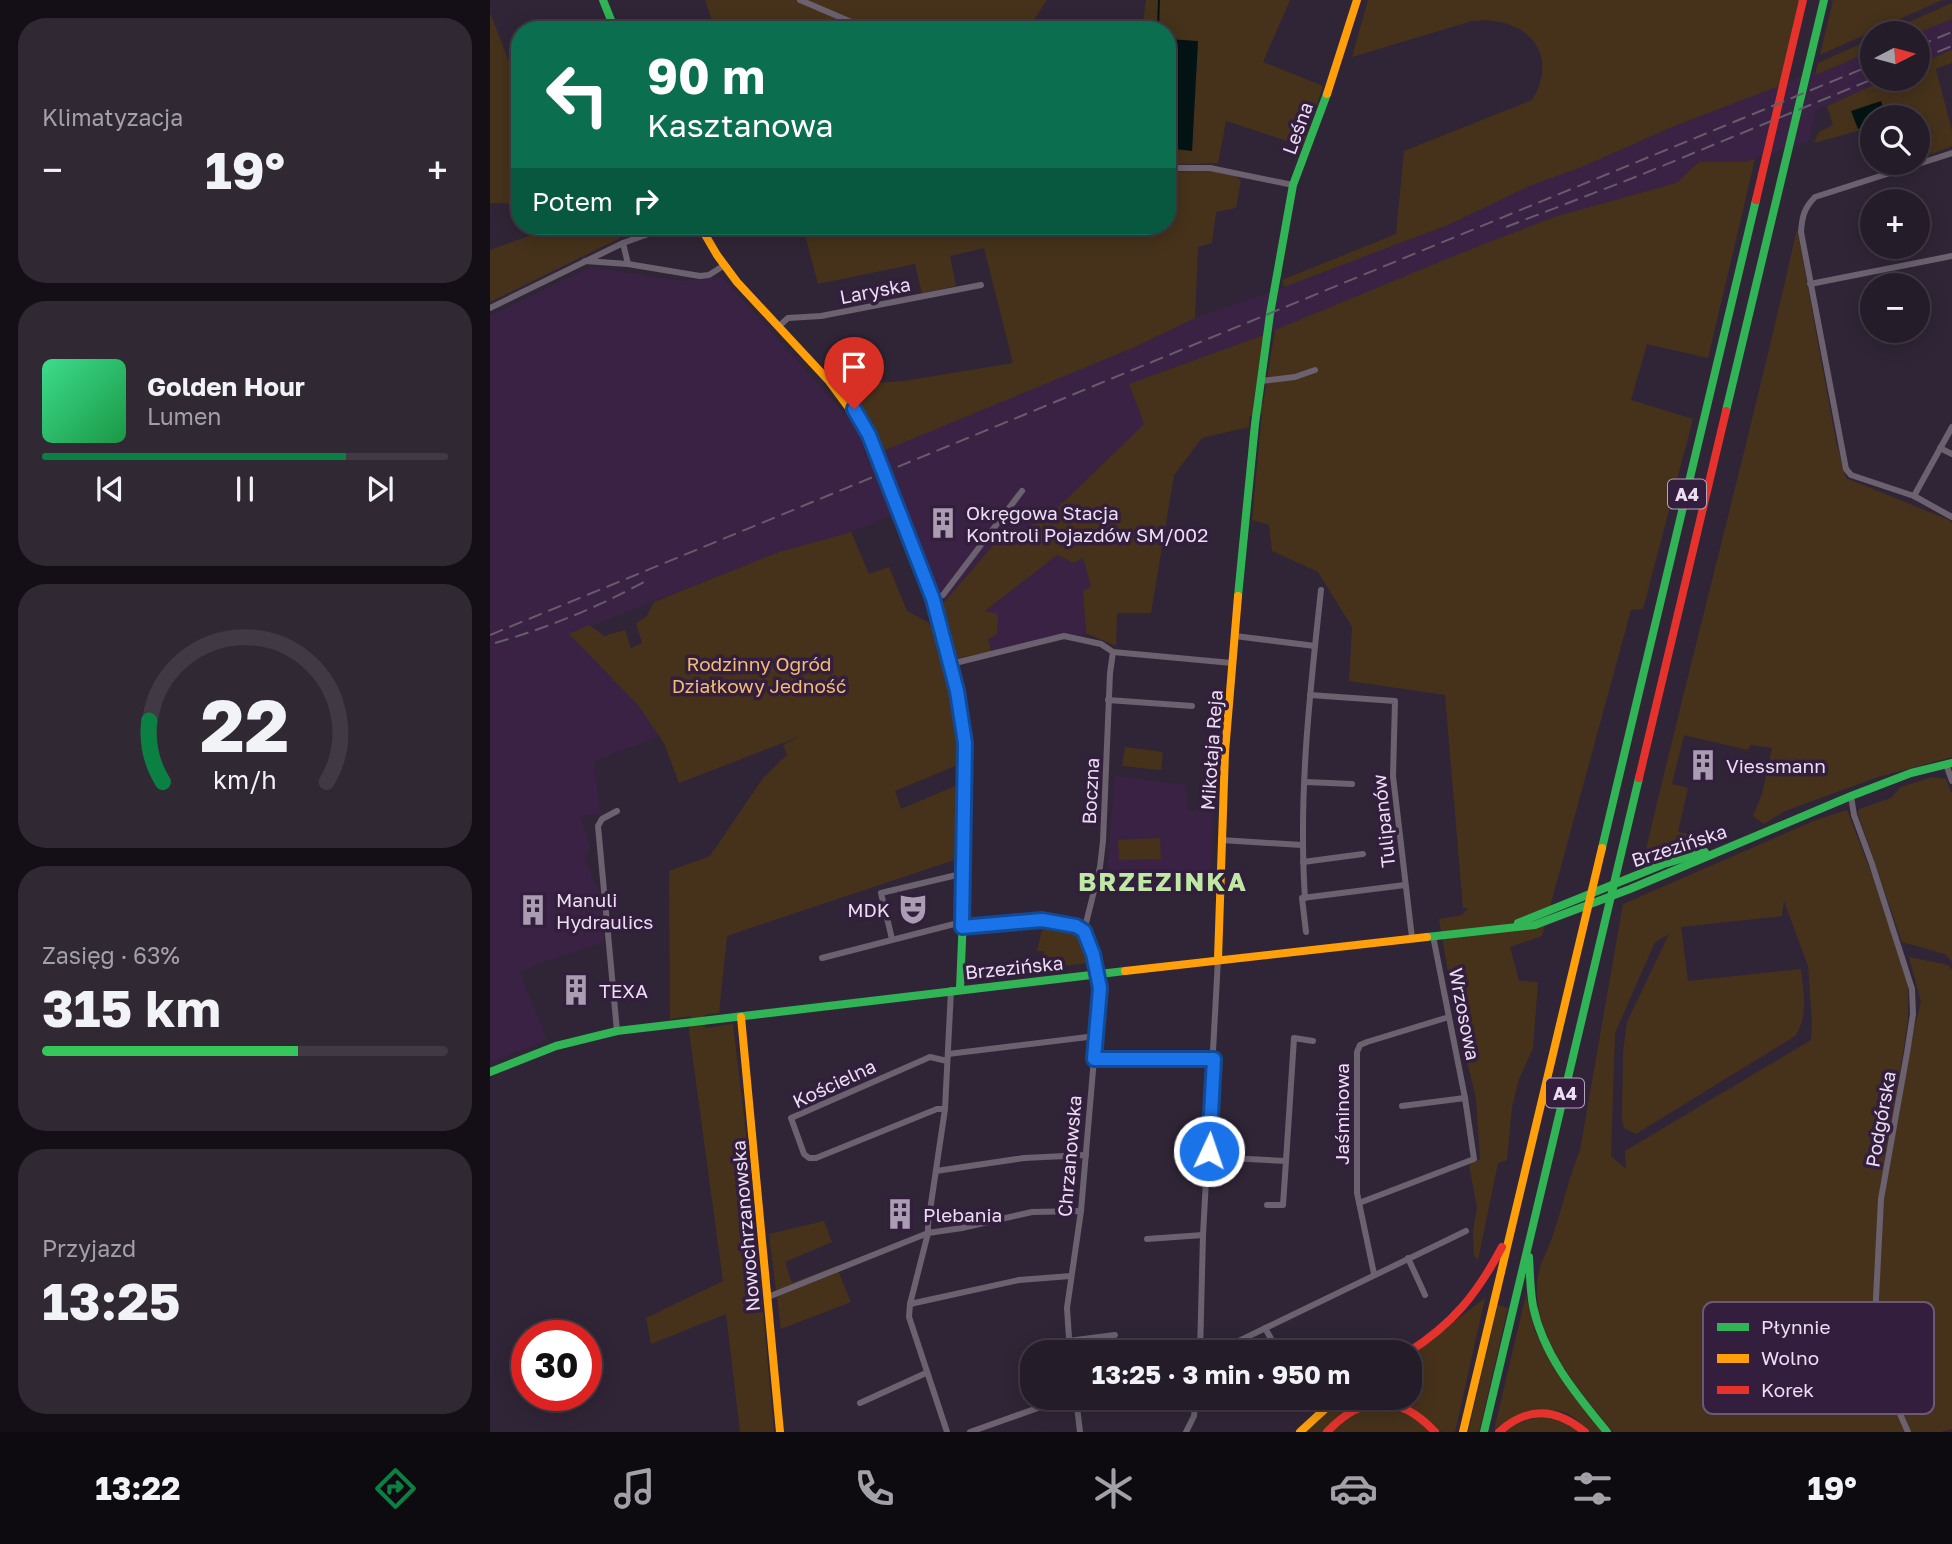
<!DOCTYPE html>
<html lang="pl">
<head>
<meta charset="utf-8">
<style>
  :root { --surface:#241c28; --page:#302934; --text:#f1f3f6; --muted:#a3a1a8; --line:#413a45; --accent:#0b8043 }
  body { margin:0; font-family:"Golos Text",sans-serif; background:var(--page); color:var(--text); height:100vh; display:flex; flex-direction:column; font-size:26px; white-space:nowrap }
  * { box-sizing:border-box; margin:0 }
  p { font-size:23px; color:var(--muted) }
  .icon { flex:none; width:38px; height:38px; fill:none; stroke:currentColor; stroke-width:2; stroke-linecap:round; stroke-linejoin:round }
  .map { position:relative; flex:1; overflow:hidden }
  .sheet { display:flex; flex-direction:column; gap:18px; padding:18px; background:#140f16; width:490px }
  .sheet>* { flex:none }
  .banner { position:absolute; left:21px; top:21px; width:665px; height:214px; border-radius:28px; box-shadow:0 4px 18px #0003,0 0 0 2px var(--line); background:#0b6e4f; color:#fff; overflow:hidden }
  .needle { width:46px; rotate:84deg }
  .fabs { position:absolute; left:1370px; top:21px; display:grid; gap:14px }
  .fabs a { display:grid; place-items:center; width:70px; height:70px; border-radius:50%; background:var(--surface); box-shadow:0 4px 18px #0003,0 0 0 2px var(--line); font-size:35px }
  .speed { position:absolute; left:21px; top:1320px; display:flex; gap:14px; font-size:35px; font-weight:700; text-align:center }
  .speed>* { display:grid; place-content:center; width:91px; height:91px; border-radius:50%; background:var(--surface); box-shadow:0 4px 18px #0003,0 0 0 2px var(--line); line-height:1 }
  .speed .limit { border:10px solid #d22; background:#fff; color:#111 }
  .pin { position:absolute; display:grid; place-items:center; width:60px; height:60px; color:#fff; margin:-72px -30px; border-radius:50% 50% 50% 0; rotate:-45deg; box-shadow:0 0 7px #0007 }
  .pin .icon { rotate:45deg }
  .me { position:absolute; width:77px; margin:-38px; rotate:3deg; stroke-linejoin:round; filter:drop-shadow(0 0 5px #0008) }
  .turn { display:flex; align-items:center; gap:24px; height:147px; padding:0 21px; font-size:32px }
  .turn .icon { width:91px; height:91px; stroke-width:2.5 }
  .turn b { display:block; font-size:49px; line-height:60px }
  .then { display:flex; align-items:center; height:66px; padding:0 21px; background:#0003; gap:14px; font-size:26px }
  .big { font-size:52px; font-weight:700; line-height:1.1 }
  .sheet .tile { flex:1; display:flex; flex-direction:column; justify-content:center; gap:10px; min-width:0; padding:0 24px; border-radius:28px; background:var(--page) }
  .sheet .dial { align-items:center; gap:0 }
  .dial svg { height:182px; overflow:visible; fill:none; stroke:var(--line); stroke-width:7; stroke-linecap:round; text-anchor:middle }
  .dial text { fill:var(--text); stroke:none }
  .song { display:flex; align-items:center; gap:21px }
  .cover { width:84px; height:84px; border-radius:10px; background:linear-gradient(135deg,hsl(150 70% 55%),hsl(140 70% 35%)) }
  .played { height:7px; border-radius:4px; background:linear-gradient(90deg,var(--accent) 75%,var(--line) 75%) }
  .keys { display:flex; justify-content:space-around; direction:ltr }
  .heat { display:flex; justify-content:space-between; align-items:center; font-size:38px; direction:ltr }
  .charge { height:10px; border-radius:5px; background:linear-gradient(90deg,#34c759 63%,var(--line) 0) }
  .trip { position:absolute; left:530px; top:1340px; width:402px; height:70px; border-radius:28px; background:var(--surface); box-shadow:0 4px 18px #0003,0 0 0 2px var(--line); font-weight:700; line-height:70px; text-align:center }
  .menu { display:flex; height:112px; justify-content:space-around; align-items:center; background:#0e0b10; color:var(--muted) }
  .menu .icon { width:49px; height:49px }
  .menu .on { color:var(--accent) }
  .menu b { font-size:32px; color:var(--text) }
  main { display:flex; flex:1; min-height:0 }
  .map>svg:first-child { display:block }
</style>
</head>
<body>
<main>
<section class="sheet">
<div class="tile"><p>Klimatyzacja</p>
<div class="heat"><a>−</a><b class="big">19°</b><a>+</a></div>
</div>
<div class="tile">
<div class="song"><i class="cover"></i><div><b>Golden Hour</b><p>Lumen</p></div></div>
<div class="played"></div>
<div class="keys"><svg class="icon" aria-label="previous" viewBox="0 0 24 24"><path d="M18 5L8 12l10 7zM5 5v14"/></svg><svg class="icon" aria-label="pause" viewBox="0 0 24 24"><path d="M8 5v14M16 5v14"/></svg><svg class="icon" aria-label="next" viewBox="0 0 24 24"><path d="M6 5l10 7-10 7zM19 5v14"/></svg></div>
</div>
<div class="tile dial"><svg viewBox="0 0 100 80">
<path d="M14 69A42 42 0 1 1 86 69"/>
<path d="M14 69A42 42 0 0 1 8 42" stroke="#0b8043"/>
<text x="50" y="56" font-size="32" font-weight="700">22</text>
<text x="50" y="72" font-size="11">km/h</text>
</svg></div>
<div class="tile"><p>Zasięg · 63%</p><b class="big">315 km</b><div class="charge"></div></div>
<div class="tile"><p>Przyjazd</p><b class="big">13:25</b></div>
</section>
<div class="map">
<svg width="1462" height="1432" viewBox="0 0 1462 1432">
  <rect width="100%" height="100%" fill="#302536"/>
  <g fill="#3a2245">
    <polygon points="1462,18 1462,55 1428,70 1428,33 1422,33"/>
    <polygon points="1382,49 1382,79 1406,79 1327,109 1318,141 1255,162 1209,162 1186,183 1064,217 971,253 774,335 640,384 654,424 558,517 505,543 451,606 417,509 361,532 289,552 80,634 148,705 169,736 104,761 110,813 90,817 100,846 94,859 112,897 114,942 56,961 30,972 57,1040 0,1062 0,316 101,267 191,281 232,277 367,428 376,457 645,347 705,318 770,296 958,225 1042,185 1092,167 1182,127"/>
    <polygon points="567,554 584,563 593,558 602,586 593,591 596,633 590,636 575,633 501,651 494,612"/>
    <polygon points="625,776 696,785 697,807 701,811 723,811 721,871 617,870"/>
  </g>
  <g fill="#46321b" fill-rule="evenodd">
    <polygon points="215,0 557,0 537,30 225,30"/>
    <polygon points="656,0 800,0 773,62 833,86 813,146 736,121 728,163 677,165 677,148 702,150 708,42 677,39 677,30 652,30"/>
    <path d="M878,0H1309L1289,86L1182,127L1092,167L1042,185L958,225L794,287L792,280L906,234L914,151L1042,100C1072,51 1033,15 982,21L862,57Z"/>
    <polygon points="1343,0 1452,0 1330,55"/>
    <polygon points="1462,3 1462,19 1427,33 1394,33"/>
    <polygon points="0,13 20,64 30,68 30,117 21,159 30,160 30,204 0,203"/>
    <polygon points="1382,39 1382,51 1325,75 1328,63"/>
    <polygon points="1462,50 1462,63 1446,69 1462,131 1462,146 1440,155 1429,114 1416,117 1382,117 1382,127 1324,143 1329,132 1343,125 1337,106 1397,79 1428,79 1428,64"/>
    <polygon points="1265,159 1218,358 1157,344 1141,400 1203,419 1153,609 1141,610 1052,936 1020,947 1029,981 1048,982 1043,1048 1029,1079 1022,1107 1017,1160 1008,1163 988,1260 984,1256 983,1232 987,1207 979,1165 990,1159 986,1098 966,1018 949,919 972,915 978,908 973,908 955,695 859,681 862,627 828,572 782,551 779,525 762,520 772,413 759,417 759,427 712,438 684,475 661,613 627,613 626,646 596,633 593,591 601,586 593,558 584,563 567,555 495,611 508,614 507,634 498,639 501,651 466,659 461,632 451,606 505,543 558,517 654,424 639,384 774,335 763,406 773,404 785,330 971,253 1064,217 1186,183 1209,162 1255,162"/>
    <path d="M677,172C699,172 733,167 751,180L746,208L726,212L722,243L708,247L705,318L645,347L393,451L379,422L348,381L358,371L379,374L386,383L414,381L523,363L494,248L460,256L466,286L432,293L425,264L328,284L314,231L329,226H466L473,232L480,226H531L538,234L560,226H677Z"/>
    <polygon points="67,226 107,226 130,238 0,302 0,250"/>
    <path d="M1307,229L1346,441L1356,478L1459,520L1462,523V757L1388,777L1295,811L1274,824L1263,816L1272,794L1282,748L1260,745L1258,750L1194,735L1182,784L1198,788L1188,832L1198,834V847L1152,866C1202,653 1259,442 1307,229Z"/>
    <polygon points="361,532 379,574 399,567 417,611 439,623 447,639 468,723 470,764 405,791 411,809 470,784 470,858 237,936 229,1013 214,1015 215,1028 243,1024 259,1160 284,1432 250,1432 236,1314 161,1344 156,1318 233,1281 199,1031 201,1016 180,1019 179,871 220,856 273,778 297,755 293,745 311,736 189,783 174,743 148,705 79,634 99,625 114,636 135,630 141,648 152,643 146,623 157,616 164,602 289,552"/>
    <polygon points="635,747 673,752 671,770 632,766"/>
    <polygon points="1442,777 1456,779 1462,794 1462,962 1455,954 1412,942 1368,814 1369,809 1401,798 1411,787"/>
    <path d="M1357,810L1384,880L1418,986V1020L1406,1098L1431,1002L1419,957L1458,965L1462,970V1429L1451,1432H1123C1089,1390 1036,1331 1049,1272C1052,1258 1060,1246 1064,1232C1073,1205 1079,1177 1090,1150L1133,904L1326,820ZM1294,901L1318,966L1322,1021L1321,1040L1135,1151L1136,1169L1121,1156L1125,1033L1165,942L1179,934L1137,1022L1133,1052L1132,1120L1134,1128L1146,1134L1305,1036C1319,1016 1313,992 1311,969L1198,981L1191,927L1292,916Z"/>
    <polygon points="670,838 671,859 629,860 628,840"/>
    <polygon points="553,926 591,933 598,963 554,968 554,951 547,951"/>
    <polygon points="334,1221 342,1242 295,1262 302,1283 346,1266 361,1302 291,1329 279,1234"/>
    <path d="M1036,1295L1045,1332L1065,1367L1113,1432H1099C1077,1406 1064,1407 1034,1417C1023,1420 1013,1422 1004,1430Z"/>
    <path d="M995,1298L965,1432C960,1432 952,1432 948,1431C933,1425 923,1407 909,1401C880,1387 849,1411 833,1432H814L854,1398H920L921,1355Z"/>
    <polygon points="1008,1305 1018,1308 989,1432 978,1432"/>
    <polygon points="876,1408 906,1408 930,1422 939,1432 841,1432 851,1421"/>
    <polygon points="1060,1414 1093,1432 1012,1432 1019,1425"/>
  </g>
  <g fill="#041415">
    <polygon points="677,39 708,41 702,151 677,148"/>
    <polygon points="1391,101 1397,117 1382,117 1382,123 1368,129 1361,111"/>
  </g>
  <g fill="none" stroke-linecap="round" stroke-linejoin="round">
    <polyline stroke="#041415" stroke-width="2" points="668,30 669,0"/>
    <g stroke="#6b616f" stroke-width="6">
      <polyline points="310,0 380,30"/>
      <path d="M1462,153L1325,197C1314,208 1312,217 1311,232L1356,469L1361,475L1424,496L1462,517"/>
      <polyline points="677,168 720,168 803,185"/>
      <polyline points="133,243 138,264"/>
      <polyline points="95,261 138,264 210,276 219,275 233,266"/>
      <polyline points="1320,284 1462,256"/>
      <polyline points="0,308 133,243 181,226"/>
      <polyline points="288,327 298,318 331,316 491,285"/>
      <polyline points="771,381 805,377 825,370"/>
      <polyline points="1450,448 1462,454"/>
      <polyline points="1424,496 1462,427"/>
      <polyline points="443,599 453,595 532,491"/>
      <polyline points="745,636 825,646"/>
      <polyline points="461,664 574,636 611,644 623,652 742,663"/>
      <polyline points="820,695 905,701 903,776 922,938"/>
      <polyline points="618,700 702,706"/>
      <polyline points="1456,764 1462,781"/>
      <polyline points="816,782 862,784"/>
      <polyline points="1361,796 1364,815 1382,864 1422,989 1423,1014 1417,1053 1391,1199 1384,1338 1387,1362 1418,1432"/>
      <polyline points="127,811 112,819 108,826 127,1031"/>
      <polyline points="731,840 812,845"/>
      <polyline points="813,862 873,854"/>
      <path d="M815,898C808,796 820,691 831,590"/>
      <path d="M472,927C496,925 579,912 594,931C604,943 608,974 610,988L591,1211L577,1308L580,1353"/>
      <polyline points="594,931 610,867 613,841 620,673 623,652"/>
      <polyline points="816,932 812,898 915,885"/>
      <polyline points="402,939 391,893 475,873"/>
      <polyline points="332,958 472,922"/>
      <polyline points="458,1054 606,1036"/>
      <polyline points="604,1059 724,1059"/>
      <polyline points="912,1106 975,1098"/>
      <polyline points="455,1109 447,1109 326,1158 319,1158 314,1154 301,1118 440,1057 457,1061"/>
      <polyline points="719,1157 796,1161 793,1205 777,1205"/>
      <polyline points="796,1161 804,1038 823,1041"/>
      <polyline points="446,1171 534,1158 596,1155"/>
      <polyline points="869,1203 984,1159 975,1098 943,936"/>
      <polyline points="657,1239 713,1235"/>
      <polyline points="918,1258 935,1295"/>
      <polyline points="884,1274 867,1193 867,1052 870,1045 877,1042 959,1017"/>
      <polyline points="278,1297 438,1233 472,1228 542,1212 591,1211"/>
      <polyline points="420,1304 529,1280 581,1276"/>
      <polyline points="775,1328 789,1353"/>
      <polyline points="578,1341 625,1335"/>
      <polyline points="710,1353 713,1235 728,959"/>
      <polyline points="724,1353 976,1231"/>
      <polyline points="586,1398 590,1432"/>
      <polyline points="370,1403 436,1373"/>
      <polyline points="457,1432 419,1317 420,1304 438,1233 438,1224 455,1109 461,990"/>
      <polyline points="480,1432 576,1398"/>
      <polyline points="696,1432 704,1416 706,1398"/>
    </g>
    <g stroke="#30b455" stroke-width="8">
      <polyline points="113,0 125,30"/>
      <polyline points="1236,411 1334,0"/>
      <polyline points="748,596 765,424 780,314 803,185 837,94"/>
      <polyline points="448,614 476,743 475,868 470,989"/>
      <polyline points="1112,848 1266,200"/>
      <polyline points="1028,923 1174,864 1215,852"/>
      <polyline points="937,937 1045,925 1140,889 1361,796 1421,773 1462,763"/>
      <polyline points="0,1072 66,1046 127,1031 635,971"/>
      <path d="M1039,1257C1040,1273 1040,1290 1043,1306C1053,1355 1086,1394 1117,1432"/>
      <polyline points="994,1432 1149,778"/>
    </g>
    <g stroke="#ff9f0a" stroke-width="8">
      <polyline points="837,94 867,0"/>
      <polyline points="210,226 227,255 247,282 339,381 379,435 448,614"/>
      <polyline points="728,959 735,752 748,596"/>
      <polyline points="635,971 937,937"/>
      <polyline points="251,1017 290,1432"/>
      <polyline points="810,1432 847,1398"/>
      <polyline points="973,1432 1112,848"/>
    </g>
    <g stroke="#e5322d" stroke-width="8">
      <polyline points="1266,200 1313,0"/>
      <polyline points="1149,778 1236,411"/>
      <path d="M917,1353C963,1324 987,1294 1012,1247"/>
      <path d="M837,1432C872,1394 910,1394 945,1432"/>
      <path d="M1009,1432C1038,1406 1066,1408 1095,1432"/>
    </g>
    <g stroke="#665c6a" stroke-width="2" stroke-dasharray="14 7" stroke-linecap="butt">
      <polyline points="1428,46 1462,32"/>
      <polyline points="1428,60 1462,46"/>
      <polyline points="1016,227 1148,176 1383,79"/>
      <polyline points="0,635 1382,65"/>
      <path d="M5,643C57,628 106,608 154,582"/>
    </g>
  </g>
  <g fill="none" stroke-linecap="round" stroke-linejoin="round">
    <defs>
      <polyline id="route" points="364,409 379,435 443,599 467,691 475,743 472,927 552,920 586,926 594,931 603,954 610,988 604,1059 724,1059 719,1151"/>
    </defs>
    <use href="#route" stroke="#114b97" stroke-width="18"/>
    <use href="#route" stroke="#1a73e8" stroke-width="12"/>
  </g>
  <defs>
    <symbol id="building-bare" viewBox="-9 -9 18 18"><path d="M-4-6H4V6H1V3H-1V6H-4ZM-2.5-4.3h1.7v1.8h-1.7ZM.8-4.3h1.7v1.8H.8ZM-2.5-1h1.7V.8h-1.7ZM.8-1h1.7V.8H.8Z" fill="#aa9db1" stroke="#331e3d" stroke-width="2.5" paint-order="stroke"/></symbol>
    <symbol id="theatre-bare" viewBox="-9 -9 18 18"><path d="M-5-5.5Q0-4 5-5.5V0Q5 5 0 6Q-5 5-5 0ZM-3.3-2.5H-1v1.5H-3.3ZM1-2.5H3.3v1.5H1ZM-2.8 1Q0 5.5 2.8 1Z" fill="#aa9db1" stroke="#331e3d" stroke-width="2.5" paint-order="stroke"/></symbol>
  </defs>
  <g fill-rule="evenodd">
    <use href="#building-bare" x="431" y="501" width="44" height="44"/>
    <use href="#building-bare" x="1191" y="743" width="44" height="44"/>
    <use href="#theatre-bare" x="401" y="887" width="44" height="44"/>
    <use href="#building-bare" x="21" y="888" width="44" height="44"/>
    <use href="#building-bare" x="64" y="968" width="44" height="44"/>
    <use href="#building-bare" x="388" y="1192" width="44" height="44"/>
  </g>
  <g text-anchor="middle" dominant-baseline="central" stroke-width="7" stroke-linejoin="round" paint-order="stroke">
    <g fill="#331e3d" stroke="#b4a4bc" stroke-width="2">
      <rect x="1178" y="479.5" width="38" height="29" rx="5"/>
      <rect x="1056" y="1078.5" width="38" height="29" rx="5"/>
    </g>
    <g font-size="18" font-weight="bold" fill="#ebdef3">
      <text x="1197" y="494">A4</text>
      <text x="1075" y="1093">A4</text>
    </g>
    <g font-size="19" fill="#ebdef3" stroke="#331e3d">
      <text transform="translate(807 128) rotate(-70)">Leśna</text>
      <text transform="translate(385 290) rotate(-11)">Laryska</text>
      <text transform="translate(721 750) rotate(-86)">Mikołaja Reja</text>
      <text transform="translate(600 791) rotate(-87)">Boczna</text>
      <text transform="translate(893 821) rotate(-96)">Tulipanów</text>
      <text transform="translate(1189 845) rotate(-18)">Brzezińska</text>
      <text transform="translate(524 967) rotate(-6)">Brzezińska</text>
      <text transform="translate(975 1014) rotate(79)">Wrzosowa</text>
      <text transform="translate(344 1083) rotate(-25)">Kościelna</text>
      <text transform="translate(851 1114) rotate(-90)">Jaśminowa</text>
      <text transform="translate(1390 1119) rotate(-80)">Podgórska</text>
      <text transform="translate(579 1156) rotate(-85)">Chrzanowska</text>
      <text transform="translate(255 1226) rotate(-95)">Nowochrzanowska</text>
    </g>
    <g font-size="19" fill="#ebdef3" stroke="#331e3d" text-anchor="start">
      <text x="476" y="512">Okręgowa Stacja<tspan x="476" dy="22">Kontroli Pojazdów SM/002</tspan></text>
      <text x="1236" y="765">Viessmann</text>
      <text x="66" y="899">Manuli<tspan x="66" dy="22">Hydraulics</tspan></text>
      <text x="400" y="909" text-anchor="end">MDK</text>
      <text x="109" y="990">TEXA</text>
      <text x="433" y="1214">Plebania</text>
    </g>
    <g font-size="19" fill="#f2bd75" stroke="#331e3d">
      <text x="269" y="663">Rodzinny Ogród<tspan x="269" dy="22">Działkowy Jedność</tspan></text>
    </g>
    <g font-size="26" font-weight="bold" letter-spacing="2" fill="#bfe8a4" stroke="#331e3d">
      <text x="673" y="881">BRZEZINKA</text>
    </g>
  </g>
  <rect x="1213" y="1302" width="231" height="112" rx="10" fill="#331e3d" stroke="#6a5874" stroke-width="2"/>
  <rect x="1227" y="1323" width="32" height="8" fill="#30b455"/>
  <rect x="1227" y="1354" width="32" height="9" fill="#ff9f0a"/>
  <rect x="1227" y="1386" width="32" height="8" fill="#e5322d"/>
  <g font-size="19" fill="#ebdef3">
    <text x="1271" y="1334">Płynnie</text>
    <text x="1271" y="1365">Wolno</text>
    <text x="1271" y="1397">Korek</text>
  </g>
</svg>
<div class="fabs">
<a><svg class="needle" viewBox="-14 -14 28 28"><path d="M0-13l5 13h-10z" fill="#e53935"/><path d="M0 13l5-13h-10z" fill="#a3a1a8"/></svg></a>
<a><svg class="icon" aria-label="search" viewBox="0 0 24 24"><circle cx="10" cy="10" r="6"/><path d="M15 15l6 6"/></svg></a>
<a>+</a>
<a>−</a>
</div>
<div class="speed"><div class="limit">30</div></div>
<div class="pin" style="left:364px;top:409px;background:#d93025"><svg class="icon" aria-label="arrive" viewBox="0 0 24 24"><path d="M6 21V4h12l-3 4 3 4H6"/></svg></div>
<svg class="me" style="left:719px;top:1151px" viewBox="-20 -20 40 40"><circle r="17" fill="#1a73e8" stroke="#fff" stroke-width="3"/><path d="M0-11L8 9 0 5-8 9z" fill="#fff"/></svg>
<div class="trip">13:25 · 3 min · 950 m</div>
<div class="banner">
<div class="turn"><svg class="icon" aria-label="left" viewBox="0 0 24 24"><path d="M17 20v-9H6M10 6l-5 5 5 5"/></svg><div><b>90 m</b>Kasztanowa</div></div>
<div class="then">Potem<svg class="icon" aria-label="right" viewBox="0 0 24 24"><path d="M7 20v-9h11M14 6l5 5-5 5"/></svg></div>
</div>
</div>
</main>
<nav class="menu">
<b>13:22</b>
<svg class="icon on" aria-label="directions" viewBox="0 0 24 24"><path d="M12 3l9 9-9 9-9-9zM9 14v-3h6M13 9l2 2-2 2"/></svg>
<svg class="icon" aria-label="music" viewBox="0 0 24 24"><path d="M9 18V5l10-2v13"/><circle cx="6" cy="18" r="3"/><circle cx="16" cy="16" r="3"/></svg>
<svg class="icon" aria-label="phone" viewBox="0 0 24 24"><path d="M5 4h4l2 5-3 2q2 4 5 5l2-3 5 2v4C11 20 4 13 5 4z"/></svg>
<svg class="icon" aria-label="climate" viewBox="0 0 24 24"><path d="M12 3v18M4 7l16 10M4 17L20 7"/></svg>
<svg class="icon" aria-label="car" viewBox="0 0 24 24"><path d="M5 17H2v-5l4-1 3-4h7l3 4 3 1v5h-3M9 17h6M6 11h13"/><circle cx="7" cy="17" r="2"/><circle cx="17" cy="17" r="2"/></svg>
<svg class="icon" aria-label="filters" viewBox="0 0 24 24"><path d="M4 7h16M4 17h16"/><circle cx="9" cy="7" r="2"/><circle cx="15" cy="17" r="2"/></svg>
<b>19°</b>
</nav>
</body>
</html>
